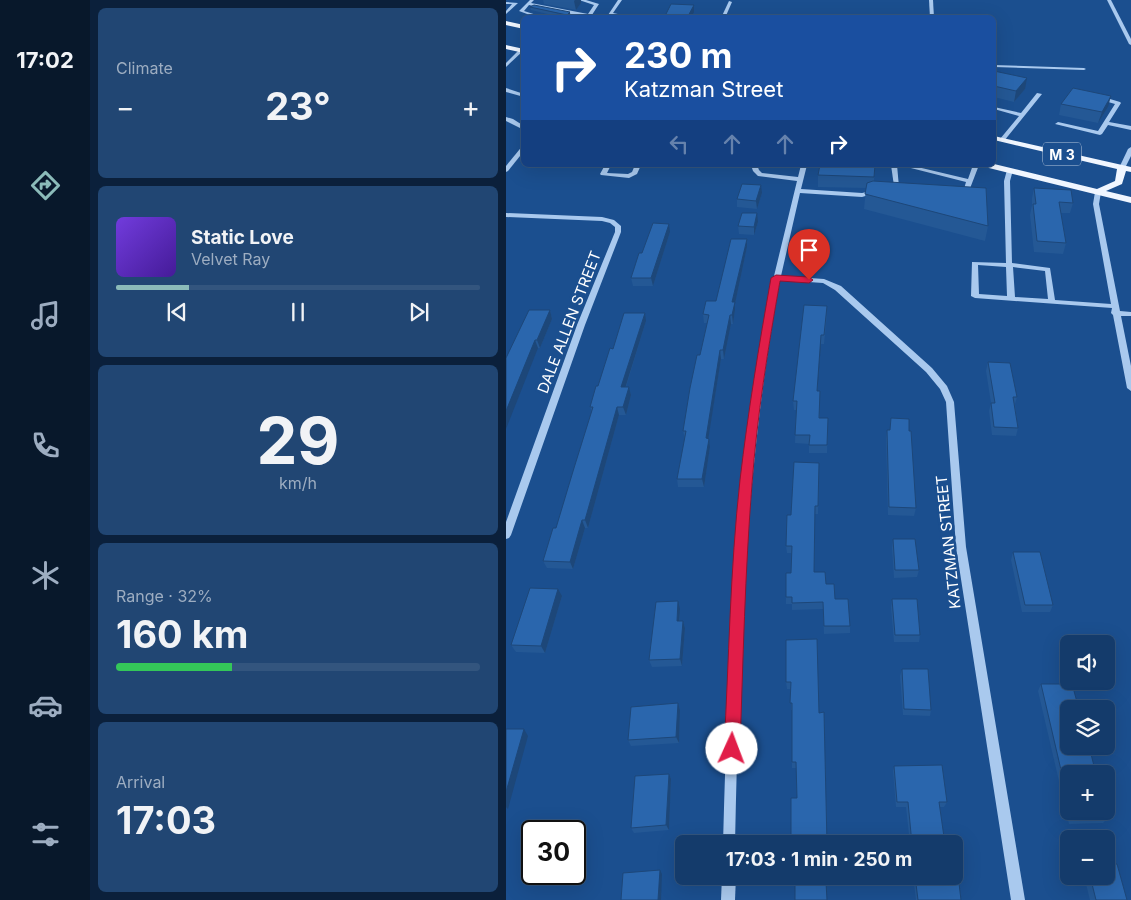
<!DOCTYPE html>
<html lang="en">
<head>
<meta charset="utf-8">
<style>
  :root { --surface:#143b6b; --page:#214673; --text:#f1f3f6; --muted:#9dadc1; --line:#33557e; --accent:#8bbbb9 }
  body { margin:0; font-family:Inter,sans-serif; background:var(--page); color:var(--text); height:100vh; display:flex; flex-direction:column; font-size:19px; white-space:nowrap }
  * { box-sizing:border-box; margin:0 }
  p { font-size:16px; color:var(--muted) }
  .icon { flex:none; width:28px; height:28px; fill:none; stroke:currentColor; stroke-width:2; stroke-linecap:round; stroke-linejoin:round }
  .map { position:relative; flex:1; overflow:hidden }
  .side { display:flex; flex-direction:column; gap:8px; padding:8px; background:#0b203b; width:416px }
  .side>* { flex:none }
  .top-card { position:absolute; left:15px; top:15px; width:475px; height:152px; border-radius:8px; box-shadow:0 5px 20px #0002,0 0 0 1px var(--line); background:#1a4fa0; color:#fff; overflow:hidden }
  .tools { position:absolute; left:554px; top:635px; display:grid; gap:10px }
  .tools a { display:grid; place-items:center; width:55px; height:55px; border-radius:8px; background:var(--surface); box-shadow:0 5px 20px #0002,0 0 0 1px var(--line); font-size:25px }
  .speed { position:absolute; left:15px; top:820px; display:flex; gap:10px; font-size:25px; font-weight:700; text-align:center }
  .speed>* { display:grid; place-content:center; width:65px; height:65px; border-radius:50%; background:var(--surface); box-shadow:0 5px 20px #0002,0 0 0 1px var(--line); line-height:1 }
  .speed .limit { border:2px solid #111; border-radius:8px; background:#fff; color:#111 }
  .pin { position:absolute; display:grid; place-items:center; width:42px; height:42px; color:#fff; margin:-51px -21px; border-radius:50% 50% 50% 0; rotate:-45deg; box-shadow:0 0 5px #0007 }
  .pin .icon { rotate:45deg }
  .me { position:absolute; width:55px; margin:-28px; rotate:2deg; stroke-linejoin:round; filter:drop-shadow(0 0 4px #0008) }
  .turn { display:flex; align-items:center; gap:18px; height:105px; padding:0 20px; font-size:22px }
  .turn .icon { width:65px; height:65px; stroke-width:2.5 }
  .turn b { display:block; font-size:35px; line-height:42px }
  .lanes { display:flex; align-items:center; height:48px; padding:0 20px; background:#0003; justify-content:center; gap:25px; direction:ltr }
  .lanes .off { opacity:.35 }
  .big { font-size:38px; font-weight:700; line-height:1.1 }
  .side .card { flex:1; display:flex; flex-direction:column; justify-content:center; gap:8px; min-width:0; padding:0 18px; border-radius:8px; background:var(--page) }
  .side .dial { align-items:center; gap:0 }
  .dial b { font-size:65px; line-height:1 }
  .song { display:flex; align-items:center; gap:15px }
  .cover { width:60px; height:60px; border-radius:8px; background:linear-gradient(135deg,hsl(260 70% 55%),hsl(260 70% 35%)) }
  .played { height:5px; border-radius:2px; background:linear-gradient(90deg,var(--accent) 20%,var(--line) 20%) }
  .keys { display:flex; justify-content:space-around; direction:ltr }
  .heat { display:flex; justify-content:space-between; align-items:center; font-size:28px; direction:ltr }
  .charge { height:8px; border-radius:4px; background:linear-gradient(90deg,#34c759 32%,var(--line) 0) }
  .trip { position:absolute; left:169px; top:835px; width:288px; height:50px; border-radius:8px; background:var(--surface); box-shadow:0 5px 20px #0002,0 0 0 1px var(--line); font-weight:700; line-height:50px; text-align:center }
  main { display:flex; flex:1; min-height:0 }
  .tabs { display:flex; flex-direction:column; width:90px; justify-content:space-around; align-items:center; background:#08182b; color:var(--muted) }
  .tabs .icon { width:35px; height:35px }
  .tabs .selected { color:var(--accent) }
  .tabs b { font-size:22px; color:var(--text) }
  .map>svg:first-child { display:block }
</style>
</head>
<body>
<main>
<nav class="tabs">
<b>17:02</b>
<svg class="icon selected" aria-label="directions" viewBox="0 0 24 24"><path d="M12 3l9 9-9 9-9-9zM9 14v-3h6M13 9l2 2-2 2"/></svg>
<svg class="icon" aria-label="music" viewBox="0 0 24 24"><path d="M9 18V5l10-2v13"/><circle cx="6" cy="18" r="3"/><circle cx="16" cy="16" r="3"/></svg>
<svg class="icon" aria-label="phone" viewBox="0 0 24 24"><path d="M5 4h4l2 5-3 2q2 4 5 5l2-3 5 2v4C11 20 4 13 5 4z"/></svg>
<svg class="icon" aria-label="climate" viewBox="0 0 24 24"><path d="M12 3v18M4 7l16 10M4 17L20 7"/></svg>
<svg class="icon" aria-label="car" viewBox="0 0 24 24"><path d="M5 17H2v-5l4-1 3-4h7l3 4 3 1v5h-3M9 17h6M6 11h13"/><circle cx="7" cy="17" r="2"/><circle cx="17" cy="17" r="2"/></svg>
<svg class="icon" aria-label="filters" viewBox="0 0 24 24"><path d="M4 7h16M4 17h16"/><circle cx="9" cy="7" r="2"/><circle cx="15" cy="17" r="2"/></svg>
</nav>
<section class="side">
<div class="card"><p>Climate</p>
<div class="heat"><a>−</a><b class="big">23°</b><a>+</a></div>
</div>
<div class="card">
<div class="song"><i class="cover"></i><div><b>Static Love</b><p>Velvet Ray</p></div></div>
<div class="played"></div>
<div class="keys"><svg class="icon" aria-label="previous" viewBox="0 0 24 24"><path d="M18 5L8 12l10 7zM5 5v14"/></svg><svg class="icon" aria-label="pause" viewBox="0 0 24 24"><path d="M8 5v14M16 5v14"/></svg><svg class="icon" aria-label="next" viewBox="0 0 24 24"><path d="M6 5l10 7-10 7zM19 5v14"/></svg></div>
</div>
<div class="card dial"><b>29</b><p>km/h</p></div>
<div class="card"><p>Range · 32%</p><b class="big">160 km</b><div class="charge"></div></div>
<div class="card"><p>Arrival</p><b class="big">17:03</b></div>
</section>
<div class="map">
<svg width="625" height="900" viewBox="0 0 625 900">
  <rect width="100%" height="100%" fill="#1b4f8f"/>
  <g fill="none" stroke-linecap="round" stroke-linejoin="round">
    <g fill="#a9c9ee" fill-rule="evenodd">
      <polygon points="24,0 28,0 25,3 82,14 88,5 73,0 80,0 93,4 84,18 23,5 18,11 40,18 32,18 13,11"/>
      <polygon points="112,0 116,0 107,13 131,18 106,15 105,18 100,18"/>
      <polygon points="423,0 427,0 428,18 424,18"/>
      <polygon points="601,0 605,0 625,39 625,45 623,44"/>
      <polygon points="223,1 226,2 219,18 215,18"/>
      <polygon points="0,2 12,3 0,14 0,11 6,4 0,4"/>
      <polygon points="13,50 17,51 0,67 0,63"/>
      <polygon points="488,65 578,68 580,69 578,70 488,67"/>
      <polygon points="0,88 18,94 18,97 0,92"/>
      <polygon points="531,93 536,94 498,141 494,141 494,139 513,116 488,109 488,107 515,113"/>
      <polygon points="594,96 614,102 615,103 603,122 625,126 625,130 602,125 596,134 594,135 549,124 552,122 592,131 609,104 592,99 592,97"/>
      <polygon points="0,117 7,119 18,126 18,130 0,121"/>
      <polygon points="18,144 18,151 2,171 0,172 0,166"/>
      <polygon points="625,147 625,156 619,168 614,169 613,168 622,149"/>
      <polygon points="99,165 105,165 101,173 122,174 126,172 129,165 135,165 131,174 123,178 95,175 94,174"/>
      <path d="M245,165H251L253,170L256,173L292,177L295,165H301L295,189L356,193L370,190L373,192L356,197L294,193L275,276L318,279L335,286L426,368L441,386L448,402L460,547L519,900H505L450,547L440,402L434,389L420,372L329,290L317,283L274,280C239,466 233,655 229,844H217C222,654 230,466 268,280L266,278L268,276L291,181L252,176L247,171Z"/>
      <polygon points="385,165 391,165 393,187 388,186"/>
      <path d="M393,165H403L462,179L467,165H473L463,191C461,194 454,194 452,191L458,189L460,182Z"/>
      <path d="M504,168L507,170L504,181L506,263L544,268L549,300L605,304L587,204L589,192L592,190L595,192L593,204L614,311L625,312V316H615L625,366V391L621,388L607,315L605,313L606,308L469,298L465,296L466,262L500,263L498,181L501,170ZM472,265L500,267L501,296L473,294ZM507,267L539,271L542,299L509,297Z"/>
      <polygon points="0,213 96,217 108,220 115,226 115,232 79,325 5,535 3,538 0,539 0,522 71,325 109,232 109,227 104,223 96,221 0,217"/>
      <polygon points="216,876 230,876 229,900 215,900"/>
    </g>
    <g fill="#f0f6ff" fill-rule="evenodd">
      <polygon points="0,21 18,25 18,29 0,25"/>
      <polygon points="0,45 18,49 18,53 0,49"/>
      <polygon points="488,136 625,167 625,172 620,171 616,184 600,191 625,197 625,203 479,167 478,165 488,164 591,189 609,181 611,169 488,140"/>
    </g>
  </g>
  <g fill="#245895">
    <polygon points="37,0 75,0 75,3 70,10 38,4"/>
    <polygon points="24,7 64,16 63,18 58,18 25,10"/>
    <polygon points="488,71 519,89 508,102 488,97"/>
    <polygon points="555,104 602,107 592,123 553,115"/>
    <polygon points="369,165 368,181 482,226 479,241 358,209 360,188 312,187 312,175"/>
    <polygon points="528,188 567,203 564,213 555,213 560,243 557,254 528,252 524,215 526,205 526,198"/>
    <polygon points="256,193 251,209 231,207 231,199"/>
    <polygon points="252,222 248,235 233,234 232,226"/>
    <polygon points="164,232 147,286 127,286 125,278 136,253"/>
    <polygon points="241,239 241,247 229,304 229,310 227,324 225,324 218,359 215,359 202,439 204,447 198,487 172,487 171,479 179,439 177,431 201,323 198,323 197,314 210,301"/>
    <polygon points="44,310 46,319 34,348 32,348 0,358"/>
    <polygon points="321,314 318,344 315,344 311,391 314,418 322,418 321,453 303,453 303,444 289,443 290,410 288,410 287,401"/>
    <polygon points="140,321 120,387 123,387 125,395 120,415 113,415 82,528 79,528 67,569 41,568 37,561 50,528 86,412 84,407 107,349"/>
    <polygon points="482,362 511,397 509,404 512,428 510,436 486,435 483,411 485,403 480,371"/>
    <polygon points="385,418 403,431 410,508 408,516 382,515 380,438 381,430 384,430"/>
    <polygon points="313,463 312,514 309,514 308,572 320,584 329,599 344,626 344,633 318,634 317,609 286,610 286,604 280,604 280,597 285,573 286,553 281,553 280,546 285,515"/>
    <polygon points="387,539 413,570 411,577 388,578 386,547"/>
    <polygon points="507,552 547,605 544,612 516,612 505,560"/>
    <polygon points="56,596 39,653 10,652 5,645"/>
    <polygon points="386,599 414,635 413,642 388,642 385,607"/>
    <polygon points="174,609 174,621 177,621 179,628 176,666 146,667 143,660"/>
    <polygon points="311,639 291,798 291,768 286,768 286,710 285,710 285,689 281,689 280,682"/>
    <polygon points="396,669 425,710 424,716 397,715 394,676"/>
    <polygon points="535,684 562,774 562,811 600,811 602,818 597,823 563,824 532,691"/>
    <polygon points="172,703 174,710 173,743 125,746 122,740"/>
    <polygon points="388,766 441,802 438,807 434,807 439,844 404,844 400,807 390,807 387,771"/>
    <polygon points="163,774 165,779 163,830 128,833 125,828"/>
    <polygon points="407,876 448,876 455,900 410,900"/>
    <polygon points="578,876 600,876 621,900 584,900"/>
  </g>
  <g fill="#1d4779">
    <polygon points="69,0 75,0 75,3 70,10 68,1"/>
    <polygon points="188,5 188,12 185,18 181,18"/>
    <polygon points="64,12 64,16 62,18 61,15"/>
    <polygon points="521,78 519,89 508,102 510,91"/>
    <polygon points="605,96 602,107 592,123 596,112"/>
    <polygon points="255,185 256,193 251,209 250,201"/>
    <polygon points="251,213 252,222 248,235 248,227"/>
    <polygon points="163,224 164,232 147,286 145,278"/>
    <polygon points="241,239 241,247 229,304 229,310 227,324 226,315 226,302"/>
    <polygon points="44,310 46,319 34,348 31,340"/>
    <polygon points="139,313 140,321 117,395 115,387"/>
    <polygon points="224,315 225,324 218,359 217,350"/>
    <polygon points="315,335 315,344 312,382 312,373"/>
    <polygon points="29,340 32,348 0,429 0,411"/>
    <polygon points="214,350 215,359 201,447 200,438"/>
    <polygon points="123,387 125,395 120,415 117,407"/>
    <polygon points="111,407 113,415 82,528 79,520"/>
    <polygon points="203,439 204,447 198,487 196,479"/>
    <polygon points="76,520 79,528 67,569 64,562"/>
    <polygon points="52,589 56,596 39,653 35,646"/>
    <polygon points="172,601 174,609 173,628 171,621"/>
    <polygon points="177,621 179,628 176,666 174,659"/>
    <polygon points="172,703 174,710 173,743 170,737"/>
    <polygon points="18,729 22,736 2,809 0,807 0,792"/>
    <polygon points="163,774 165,779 163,830 160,825"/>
    <polygon points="154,870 156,874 155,900 152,900"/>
  </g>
  <g fill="#2a66ad" stroke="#1d4779">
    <polygon points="165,4 188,5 181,18 158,18"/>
    <polygon points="28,5 64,12 61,15 24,7"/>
    <polygon points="233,15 272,16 271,18 232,18"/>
    <polygon points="488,71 521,78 510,91 488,86"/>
    <polygon points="567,88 605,96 596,112 555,104"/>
    <polygon points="314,165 369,165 368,177 312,175"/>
    <polygon points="367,181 480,188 482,226 359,194 361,183"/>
    <polygon points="236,184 255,185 250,201 231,199"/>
    <polygon points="528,188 565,190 567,203 553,202 560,243 531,241 527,204 530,204"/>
    <polygon points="236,213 251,213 248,227 232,226"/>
    <polygon points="147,223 163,224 145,278 125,278 133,253 136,253"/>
    <polygon points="225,239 241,239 226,302 229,302 226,315 224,315 217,350 214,350 200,438 203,439 196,479 171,479 180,431 177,431 184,388 191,355 194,355 203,315 197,314 200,301 210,301"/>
    <polygon points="298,305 321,306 318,335 315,335 311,391 314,391 313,418 322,418 321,445 303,445 304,435 289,435 291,401 287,401"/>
    <polygon points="23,310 44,310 31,340 29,340 0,411 0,358"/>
    <polygon points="118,313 139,313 115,387 123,387 117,407 111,407 79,520 76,520 64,562 37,561 47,528 50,528 68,468 87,407 84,407 90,386 92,386 104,348 107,349"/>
    <polygon points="482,362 504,363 511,397 507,397 512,428 488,427 485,403 489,403"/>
    <polygon points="385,418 403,419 403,431 405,431 410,508 383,507 381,430 384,430"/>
    <polygon points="288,462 313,463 312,506 309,506 308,572 319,572 320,584 328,584 329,599 342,599 344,626 318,626 317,602 286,603 286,597 280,597 280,573 285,573 286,546 280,546 281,515 285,515"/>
    <polygon points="387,539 409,539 413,570 389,570"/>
    <polygon points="507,552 534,552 547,605 519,605"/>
    <polygon points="24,588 52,589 35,646 5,645"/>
    <polygon points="386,599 411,599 414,635 389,635"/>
    <polygon points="172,601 171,621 177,621 174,659 143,660 150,602"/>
    <polygon points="311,639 313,713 318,712 321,844 285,844 285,798 291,798 290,762 286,762 286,703 284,703 285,682 280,682 280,640"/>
    <polygon points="396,669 422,669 425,710 398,709"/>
    <polygon points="535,684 566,684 573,709 562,709 562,746 583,746 590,774 562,774 562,800"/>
    <polygon points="172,703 170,737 122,740 125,707"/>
    <polygon points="0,729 18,729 0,792"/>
    <polygon points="436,765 441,802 433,802 439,844 406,844 402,802 391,802 388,766"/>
    <polygon points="163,774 160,825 125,828 129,776"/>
    <polygon points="565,811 600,811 602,818 567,819"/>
    <polygon points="600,864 611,864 621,900 590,900 584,876 600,876"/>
    <polygon points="154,870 152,900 115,900 117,873"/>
    <polygon points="448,875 452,875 455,900 412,900 409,876 448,876"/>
    <polygon points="289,876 322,876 322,882 320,882 321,900 289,900"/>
  </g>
  <path fill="#e11d48" stroke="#92132f" d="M270,275L303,277L307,280L303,283L274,281C262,348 251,416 246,484C239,572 237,661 234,749L232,755L226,757L221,755L218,749C223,660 224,570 234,480C242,412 253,345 265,278Z"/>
  <g text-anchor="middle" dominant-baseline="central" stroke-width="5" stroke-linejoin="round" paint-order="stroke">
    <rect fill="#1b4f8f" stroke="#bbcadd" stroke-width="1" x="537" y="142.5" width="38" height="23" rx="4"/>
    <g font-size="14" font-weight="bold" fill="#fff">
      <text x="556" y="154">M 3</text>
    </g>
    <g font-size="15" fill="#fff" stroke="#1b4f8f">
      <text transform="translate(63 322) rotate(-69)">DALE ALLEN STREET</text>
      <text transform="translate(442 542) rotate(-96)">KATZMAN STREET</text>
    </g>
  </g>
</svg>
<div class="tools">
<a><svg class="icon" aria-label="sound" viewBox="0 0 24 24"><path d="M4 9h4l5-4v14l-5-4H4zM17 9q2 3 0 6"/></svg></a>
<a><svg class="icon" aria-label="layers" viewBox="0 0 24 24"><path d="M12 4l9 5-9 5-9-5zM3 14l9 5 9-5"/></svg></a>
<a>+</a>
<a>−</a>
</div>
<div class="speed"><div class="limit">30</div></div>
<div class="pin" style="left:303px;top:280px;background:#d93025"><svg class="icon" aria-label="arrive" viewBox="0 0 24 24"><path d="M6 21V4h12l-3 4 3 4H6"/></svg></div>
<svg class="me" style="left:226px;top:749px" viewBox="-20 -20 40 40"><circle r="19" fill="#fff"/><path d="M0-13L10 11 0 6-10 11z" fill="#e11d48"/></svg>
<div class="trip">17:03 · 1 min · 250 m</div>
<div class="top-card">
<div class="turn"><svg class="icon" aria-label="right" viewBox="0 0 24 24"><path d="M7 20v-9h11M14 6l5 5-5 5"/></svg><div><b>230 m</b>Katzman Street</div></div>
<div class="lanes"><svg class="icon off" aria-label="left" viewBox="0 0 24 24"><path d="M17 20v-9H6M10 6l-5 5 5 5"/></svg><svg class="icon off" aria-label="ahead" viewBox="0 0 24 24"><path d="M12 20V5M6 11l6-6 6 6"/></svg><svg class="icon off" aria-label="ahead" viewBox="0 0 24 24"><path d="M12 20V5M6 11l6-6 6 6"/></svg><svg class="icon" aria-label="right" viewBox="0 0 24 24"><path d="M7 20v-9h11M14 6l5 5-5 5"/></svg></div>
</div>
</div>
</main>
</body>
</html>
